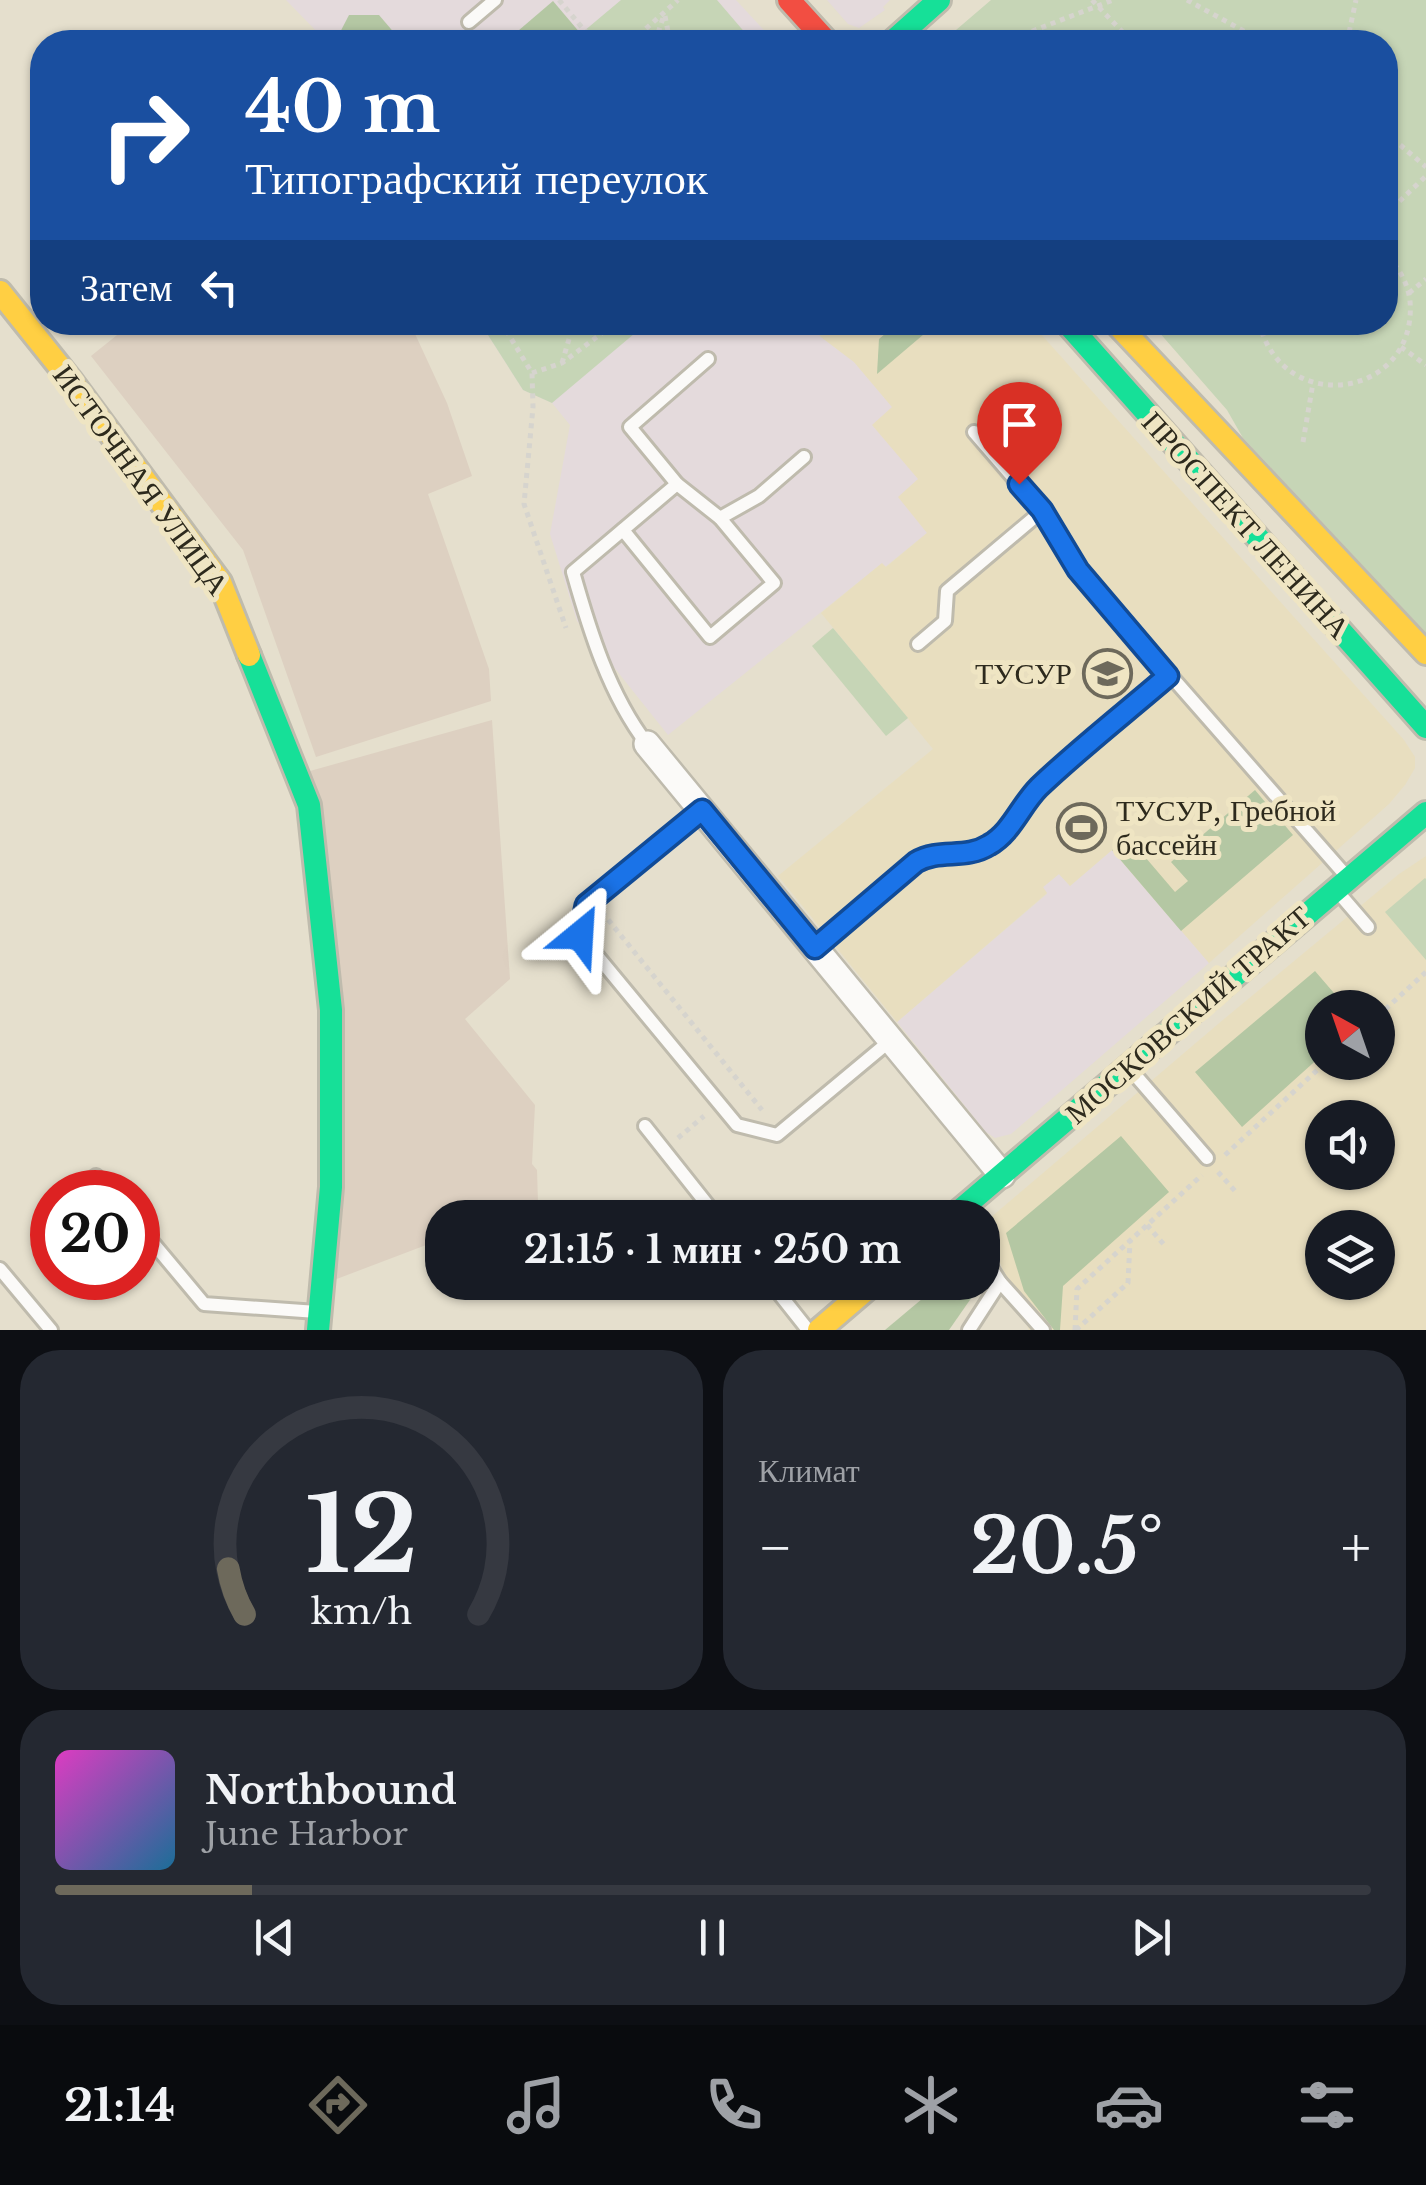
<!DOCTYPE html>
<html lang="ru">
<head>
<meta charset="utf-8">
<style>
  :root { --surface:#171b24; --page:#242831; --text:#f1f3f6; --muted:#9ea1a6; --line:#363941; --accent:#6d695b }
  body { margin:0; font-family:"Libre Baskerville",serif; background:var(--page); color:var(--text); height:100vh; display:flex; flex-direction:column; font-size:38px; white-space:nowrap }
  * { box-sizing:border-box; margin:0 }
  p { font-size:32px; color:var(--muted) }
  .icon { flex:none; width:55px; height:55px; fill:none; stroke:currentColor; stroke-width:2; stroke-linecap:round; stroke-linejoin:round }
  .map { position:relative; height:1330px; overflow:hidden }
  .panel { display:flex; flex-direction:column; gap:20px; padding:20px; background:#0d0f14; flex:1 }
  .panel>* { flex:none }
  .top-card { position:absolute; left:30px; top:30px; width:1368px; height:305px; border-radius:40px; box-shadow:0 2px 8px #0004; background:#1a4fa0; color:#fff; overflow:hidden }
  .needle { width:65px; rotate:320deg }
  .buttons { position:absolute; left:1305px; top:990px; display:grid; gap:20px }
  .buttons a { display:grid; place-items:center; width:90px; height:90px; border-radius:50%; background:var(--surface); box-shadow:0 2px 8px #0004; font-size:50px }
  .speed { position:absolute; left:30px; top:1170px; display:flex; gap:20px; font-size:50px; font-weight:700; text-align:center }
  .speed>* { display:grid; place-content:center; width:130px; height:130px; border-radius:50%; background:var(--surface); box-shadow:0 2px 8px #0004; line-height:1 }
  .speed .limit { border:15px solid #d22; background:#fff; color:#111 }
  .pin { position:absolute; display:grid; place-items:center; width:85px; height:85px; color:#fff; margin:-102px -42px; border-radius:50% 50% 50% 0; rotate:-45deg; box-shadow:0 0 10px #0007 }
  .pin .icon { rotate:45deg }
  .me { position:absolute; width:110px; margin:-55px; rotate:27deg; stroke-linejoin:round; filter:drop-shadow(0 0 8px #0008) }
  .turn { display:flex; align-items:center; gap:35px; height:210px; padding:0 50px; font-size:45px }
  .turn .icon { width:130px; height:130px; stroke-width:2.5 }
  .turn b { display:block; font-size:70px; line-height:85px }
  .then { display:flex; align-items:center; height:95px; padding:0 50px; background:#0003; gap:20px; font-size:38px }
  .big { font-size:75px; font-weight:800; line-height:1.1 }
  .panel .tile { flex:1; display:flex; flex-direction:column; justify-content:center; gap:15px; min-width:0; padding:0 35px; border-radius:40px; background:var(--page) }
  .panel .dial { align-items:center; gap:0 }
  .dial svg { height:260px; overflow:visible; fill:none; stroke:var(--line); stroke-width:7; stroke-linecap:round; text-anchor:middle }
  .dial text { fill:var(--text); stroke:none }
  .song { display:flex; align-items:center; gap:30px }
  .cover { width:120px; height:120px; border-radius:15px; background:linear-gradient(135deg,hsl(310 70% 55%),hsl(200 70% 35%)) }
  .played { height:10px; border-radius:5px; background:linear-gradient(90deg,var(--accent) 15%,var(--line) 15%) }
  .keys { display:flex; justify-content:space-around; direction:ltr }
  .heat { display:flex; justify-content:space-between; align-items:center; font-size:55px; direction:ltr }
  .panel .tiles { flex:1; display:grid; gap:20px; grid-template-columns:1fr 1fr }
  .tile:last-child { grid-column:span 2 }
  .trip { position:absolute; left:425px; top:1200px; width:575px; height:100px; border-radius:40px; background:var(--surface); box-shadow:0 2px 8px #0004; font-weight:800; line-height:100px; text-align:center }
  .tabs { display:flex; height:160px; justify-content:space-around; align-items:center; background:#090b0e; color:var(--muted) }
  .tabs .icon { width:70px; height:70px }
  .tabs .selected { color:var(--accent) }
  .tabs b { font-size:45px; color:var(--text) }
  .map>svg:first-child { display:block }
</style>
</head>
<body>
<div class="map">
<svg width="1426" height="1330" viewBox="0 0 1426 1330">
  <rect width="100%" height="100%" fill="#e5dfcd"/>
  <g fill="#e4dadc">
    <polygon points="286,0 736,0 775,42 327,42"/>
    <polygon points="827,0 890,0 883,7 885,10 859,28 848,24"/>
    <polygon points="484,323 809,323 821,337 854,362 893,408 919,479 927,533 885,567 881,564 668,735 577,621 550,534 570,425 552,403 523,390 486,332"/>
    <polygon points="1112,850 1209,963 1011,1134 995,1138 986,1132 897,1022 1047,894 1042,888 1059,874 1070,886"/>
  </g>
  <g fill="#ddd0c1">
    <polygon points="132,323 410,323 447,403 472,476 428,494 489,669 491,701 316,757 243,550 91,356"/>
    <polygon points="492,720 510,979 465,1019 535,1105 532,1164 537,1170 538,1202 497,1217 442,1218 442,1239 334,1280 310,771"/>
  </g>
  <g fill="#e8debf" fill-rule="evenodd">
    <polygon points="809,323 1031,323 1404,740 1415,757 1415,768 1405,785 1389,804 1209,963 1112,850 1070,886 1059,874 1043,887 1047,893 897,1022 778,876 933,749 821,613 882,563 886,567 927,533 898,497 918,479 872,425 892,407 854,362 821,337"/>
    <path d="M1426,856V1330H1029L983,1224L1224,1019L1399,874ZM1322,1008H1378V1062H1322ZM1322,1118H1378V1172H1322ZM1322,1228H1378V1282H1322Z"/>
  </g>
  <g fill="#c6d5b6">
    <polygon points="621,0 717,0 753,42 571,42"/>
    <polygon points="991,0 1426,0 1426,633 1243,438 1227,410 1151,323 1385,322 1385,42 942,42"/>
    <polygon points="484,323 484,322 647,323 552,403 523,390 486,332"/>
    <polygon points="833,628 908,718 886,736 812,646"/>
    <polygon points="1425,878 1426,879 1426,960 1385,912"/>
  </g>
  <g fill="#b4c7a3">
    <polygon points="553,1 581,34 571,42 505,42"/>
    <polygon points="349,15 379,15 402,42 335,42"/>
    <polygon points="898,323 937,323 877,374 879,339"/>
    <polygon points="1255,790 1293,835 1181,931 1112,850 1128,837 1175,892 1188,881 1171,862"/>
    <polygon points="1315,971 1346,1007 1322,1008 1322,1055 1242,1127 1195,1072"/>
    <polygon points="1121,1136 1169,1192 1063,1286 1060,1330 1054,1330 1024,1291 1006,1233"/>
    <polygon points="941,1283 981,1284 949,1330 885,1330"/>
  </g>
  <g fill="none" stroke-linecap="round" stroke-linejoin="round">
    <defs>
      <g id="lane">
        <polyline points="469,22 495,0"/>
        <polyline points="708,359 630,427 677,484 720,518 759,496 804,457"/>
        <polyline points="974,432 1042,511 1078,570 1348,878"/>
        <polyline points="623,530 710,637 774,583 720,518"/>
        <polyline points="918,644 945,621 947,591 1042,511"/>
        <path d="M647,744C609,694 590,632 573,572L677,484"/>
        <polyline points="703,811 586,905 580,935 737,1125 777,1135 891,1040"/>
        <polyline points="1337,891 1368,927"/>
        <path d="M815,947L916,862C940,849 965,860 989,845C1012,831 1020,805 1039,787C1080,749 1125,713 1168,676"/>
        <polyline points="1130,1069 1207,1158"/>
        <polyline points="645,1126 718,1218"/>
        <polyline points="96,1176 110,1192"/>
        <polyline points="138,1225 204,1304 317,1312"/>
        <polyline points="982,1254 1000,1282 1043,1330"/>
        <polyline points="0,1269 51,1330"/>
        <polyline points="770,1282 808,1330"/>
        <polyline points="969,1330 1000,1282"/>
      </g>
      <polyline id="street" points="647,744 1002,1175"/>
      <g id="fast">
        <polyline points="892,42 939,0"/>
        <polyline points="1066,322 1426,727"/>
        <polyline points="249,655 309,805 331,1010 331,1187 318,1330"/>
        <polyline points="951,1218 1426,813"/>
      </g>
      <g id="slow">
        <polyline points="0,292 72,382 220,582 249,655"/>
        <polyline points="1115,322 1426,653"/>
        <polyline points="819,1330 875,1282"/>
      </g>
      <polyline id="jam" points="789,0 827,42"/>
    </defs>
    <use href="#lane" stroke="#bfbbad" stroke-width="18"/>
    <use href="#street" stroke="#bfbbad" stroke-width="30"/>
    <use href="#fast" stroke="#bfbbad" stroke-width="28"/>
    <use href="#slow" stroke="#bfbbad" stroke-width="28"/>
    <use href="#jam" stroke="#bfbbad" stroke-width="28"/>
    <g stroke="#d6d4ce" stroke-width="5" stroke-dasharray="5 5" stroke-linecap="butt">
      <polyline points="559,0 585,31 606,42"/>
      <polyline points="1092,0 1132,42"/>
      <polyline points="1187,0 1264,42"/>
      <polyline points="665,16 670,42"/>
      <polyline points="631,42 678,0"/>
      <polyline points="655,42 664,15"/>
      <polyline points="750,42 755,38"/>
      <polyline points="1004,42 1113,0"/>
      <polyline points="1347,42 1356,0"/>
      <polyline points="1385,132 1426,167"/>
      <polyline points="1385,215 1426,176"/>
      <polyline points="1409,293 1426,279"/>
      <polyline points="501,322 532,373 533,407 524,504 566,628"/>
      <path d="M1259,322C1282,419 1418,398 1410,301C1408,283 1398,266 1385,254"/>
      <polyline points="1401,347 1426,365"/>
      <polyline points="562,363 574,322"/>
      <polyline points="532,373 562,363 617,322"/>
      <polyline points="1303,442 1313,383"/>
      <polyline points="602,912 762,1110"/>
      <polyline points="1378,1016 1426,972"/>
      <polyline points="678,1138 704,1116"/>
      <polyline points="1225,1155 1326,1062"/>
      <polyline points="1218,1172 1235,1191"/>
      <polyline points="1147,1225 1166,1247"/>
      <polyline points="1075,1330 1077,1289 1202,1175"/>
      <polyline points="1076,1330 1128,1283 1130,1241"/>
    </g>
    <use href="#lane" stroke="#fbfaf8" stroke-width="12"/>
    <use href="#street" stroke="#fbfaf8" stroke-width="25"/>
    <use href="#fast" stroke="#16e098" stroke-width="22"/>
    <use href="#slow" stroke="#ffcf43" stroke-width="22"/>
    <use href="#jam" stroke="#f24e42" stroke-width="22"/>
  </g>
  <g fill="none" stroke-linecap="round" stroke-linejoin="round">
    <defs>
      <path id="route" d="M580,935L586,905L702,810L815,948L916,862C940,848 965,860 989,845C1012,832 1020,806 1039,787C1080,748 1125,713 1168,676L1078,570L1042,510L1019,484"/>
    </defs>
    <use href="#route" stroke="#114b97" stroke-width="25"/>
    <use href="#route" stroke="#1a73e8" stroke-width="18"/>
  </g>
  <defs>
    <symbol id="university-ring" viewBox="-11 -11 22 22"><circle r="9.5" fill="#efe5c3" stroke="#6d695b" stroke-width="1.5"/><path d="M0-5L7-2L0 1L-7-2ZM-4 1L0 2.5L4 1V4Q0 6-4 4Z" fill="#6d695b"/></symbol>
    <symbol id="stadium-ring" viewBox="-11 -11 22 22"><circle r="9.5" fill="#efe5c3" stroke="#6d695b" stroke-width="1.5"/><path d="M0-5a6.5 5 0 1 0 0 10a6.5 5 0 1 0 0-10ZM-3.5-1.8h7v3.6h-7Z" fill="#6d695b"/></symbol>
  </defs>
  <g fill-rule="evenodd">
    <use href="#university-ring" x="1080" y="646" width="55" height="55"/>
    <use href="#stadium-ring" x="1054" y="800" width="55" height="55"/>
  </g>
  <g text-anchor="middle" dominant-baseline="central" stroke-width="10" stroke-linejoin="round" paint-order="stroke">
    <g font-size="30" fill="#2d2a1d" stroke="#efe5c3">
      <text transform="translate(141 480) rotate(54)">ИСТОЧНАЯ УЛИЦА</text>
      <text transform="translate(1246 525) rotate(48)">ПРОСПЕКТ ЛЕНИНА</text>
      <text transform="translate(1188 1015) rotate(-41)">МОСКОВСКИЙ ТРАКТ</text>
    </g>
    <g font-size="30" fill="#2d2a1d" stroke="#efe5c3" text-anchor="end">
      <text x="1072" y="673">ТУСУР</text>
      <text x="1116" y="810" text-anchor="start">ТУСУР, Гребной<tspan x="1116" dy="34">бассейн</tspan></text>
    </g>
  </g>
</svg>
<div class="buttons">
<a><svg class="needle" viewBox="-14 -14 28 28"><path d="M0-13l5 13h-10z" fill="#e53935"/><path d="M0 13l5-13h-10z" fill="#9ea1a6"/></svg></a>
<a><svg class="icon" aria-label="sound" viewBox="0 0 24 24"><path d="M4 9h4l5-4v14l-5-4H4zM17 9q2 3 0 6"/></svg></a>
<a><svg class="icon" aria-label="layers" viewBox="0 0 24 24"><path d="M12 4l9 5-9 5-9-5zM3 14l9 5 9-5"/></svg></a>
</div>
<div class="speed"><div class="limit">20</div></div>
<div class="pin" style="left:1019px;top:484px;background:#d93025"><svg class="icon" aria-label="arrive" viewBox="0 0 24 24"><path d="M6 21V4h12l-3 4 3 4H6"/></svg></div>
<svg class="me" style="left:580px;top:935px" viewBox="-20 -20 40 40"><path d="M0-17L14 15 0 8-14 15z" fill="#1a73e8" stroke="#fff" stroke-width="4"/></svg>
<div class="trip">21:15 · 1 мин · 250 m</div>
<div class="top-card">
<div class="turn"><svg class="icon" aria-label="right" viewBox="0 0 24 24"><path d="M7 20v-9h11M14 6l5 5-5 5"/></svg><div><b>40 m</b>Типографский переулок</div></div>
<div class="then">Затем<svg class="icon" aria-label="left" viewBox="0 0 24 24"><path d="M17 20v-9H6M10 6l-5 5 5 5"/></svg></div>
</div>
</div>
<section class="panel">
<div class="tiles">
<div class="tile dial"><svg viewBox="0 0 100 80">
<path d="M14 69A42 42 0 1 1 86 69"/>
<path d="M14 69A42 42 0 0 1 9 55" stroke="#6d695b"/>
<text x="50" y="56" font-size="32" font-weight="700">12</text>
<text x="50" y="72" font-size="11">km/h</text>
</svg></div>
<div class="tile"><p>Климат</p>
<div class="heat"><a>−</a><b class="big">20.5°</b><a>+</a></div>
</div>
<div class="tile">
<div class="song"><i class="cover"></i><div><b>Northbound</b><p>June Harbor</p></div></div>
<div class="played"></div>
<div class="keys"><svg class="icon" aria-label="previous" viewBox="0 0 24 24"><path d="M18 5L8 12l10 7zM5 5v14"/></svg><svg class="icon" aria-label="pause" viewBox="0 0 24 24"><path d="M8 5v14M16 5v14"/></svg><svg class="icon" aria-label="next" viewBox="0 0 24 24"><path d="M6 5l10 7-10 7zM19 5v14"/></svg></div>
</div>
</div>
</section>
<nav class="tabs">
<b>21:14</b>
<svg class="icon selected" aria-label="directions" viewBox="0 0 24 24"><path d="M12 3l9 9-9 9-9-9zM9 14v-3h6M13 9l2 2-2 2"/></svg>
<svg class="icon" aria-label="music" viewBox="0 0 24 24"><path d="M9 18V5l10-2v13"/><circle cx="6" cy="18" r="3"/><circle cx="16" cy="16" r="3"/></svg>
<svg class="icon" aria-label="phone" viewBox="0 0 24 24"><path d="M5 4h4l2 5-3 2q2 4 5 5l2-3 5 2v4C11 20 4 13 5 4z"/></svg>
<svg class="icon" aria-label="climate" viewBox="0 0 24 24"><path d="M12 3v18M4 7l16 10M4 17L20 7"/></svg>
<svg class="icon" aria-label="car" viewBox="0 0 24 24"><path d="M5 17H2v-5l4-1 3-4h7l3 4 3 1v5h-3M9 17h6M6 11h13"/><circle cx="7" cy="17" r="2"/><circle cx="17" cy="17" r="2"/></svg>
<svg class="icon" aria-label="filters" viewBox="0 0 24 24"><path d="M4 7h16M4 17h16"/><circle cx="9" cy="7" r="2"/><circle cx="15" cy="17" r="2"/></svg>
</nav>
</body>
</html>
